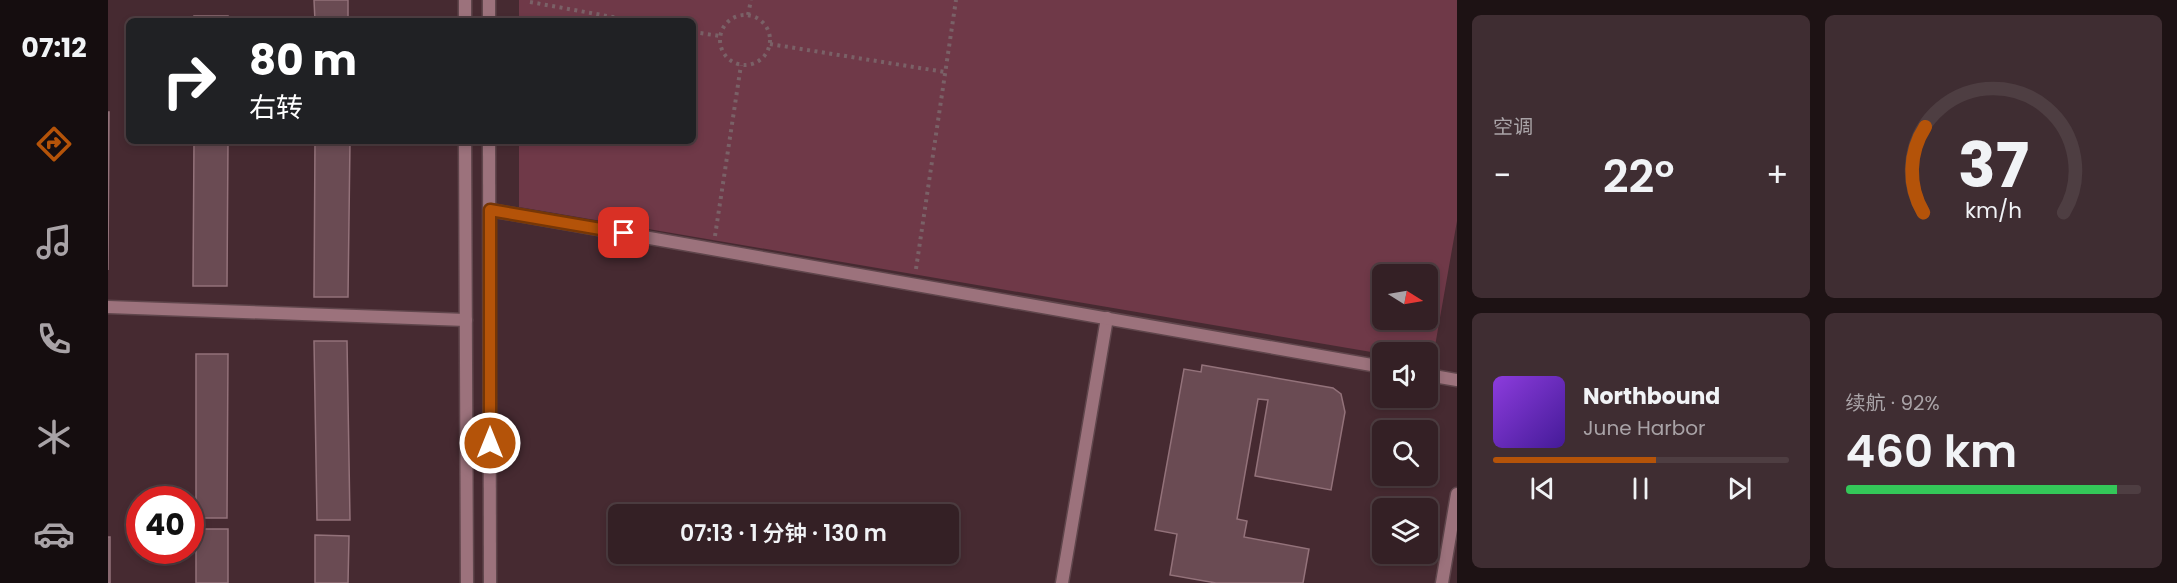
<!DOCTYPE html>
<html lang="zh">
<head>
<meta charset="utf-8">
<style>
  :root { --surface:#342025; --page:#3f2d32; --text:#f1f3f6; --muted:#a9a3a7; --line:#4e3e42; --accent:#b45309 }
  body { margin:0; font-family:Poppins,"Noto Sans SC",sans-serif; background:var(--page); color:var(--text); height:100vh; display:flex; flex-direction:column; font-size:22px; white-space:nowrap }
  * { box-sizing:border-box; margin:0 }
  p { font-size:20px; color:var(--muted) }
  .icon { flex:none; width:33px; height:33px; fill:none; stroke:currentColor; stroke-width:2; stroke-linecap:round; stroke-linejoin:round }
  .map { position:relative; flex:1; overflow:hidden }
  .panel { display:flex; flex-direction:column; gap:15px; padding:15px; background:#1d1214; width:720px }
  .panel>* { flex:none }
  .top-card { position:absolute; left:18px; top:18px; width:570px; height:126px; border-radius:9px; box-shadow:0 3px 9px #0003,0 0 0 2px var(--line); background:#202124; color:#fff; overflow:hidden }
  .needle { width:39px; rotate:101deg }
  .fabs { position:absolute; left:1264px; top:264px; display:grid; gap:12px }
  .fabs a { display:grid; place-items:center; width:66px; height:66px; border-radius:9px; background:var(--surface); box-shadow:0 3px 9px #0003,0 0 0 2px var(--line); font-size:30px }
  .speed { position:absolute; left:18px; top:486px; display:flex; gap:12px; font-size:30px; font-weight:700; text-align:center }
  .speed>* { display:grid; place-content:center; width:78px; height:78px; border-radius:50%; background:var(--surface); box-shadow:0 3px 9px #0003,0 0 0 2px var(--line); line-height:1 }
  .speed .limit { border:9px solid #d22; background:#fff; color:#111 }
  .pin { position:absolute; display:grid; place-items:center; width:51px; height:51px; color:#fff; margin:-26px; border-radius:12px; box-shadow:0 3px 9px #0006 }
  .me { position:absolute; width:66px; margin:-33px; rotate:0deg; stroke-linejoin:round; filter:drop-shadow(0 0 4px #0008) }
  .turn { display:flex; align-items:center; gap:21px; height:126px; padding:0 24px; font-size:27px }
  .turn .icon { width:78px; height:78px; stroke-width:2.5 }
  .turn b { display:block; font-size:42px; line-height:51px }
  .big { font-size:45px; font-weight:600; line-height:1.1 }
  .panel .widget { flex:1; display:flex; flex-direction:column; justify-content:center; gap:9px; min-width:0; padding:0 21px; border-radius:9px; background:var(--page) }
  .panel .dial { align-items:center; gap:0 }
  .dial svg { height:156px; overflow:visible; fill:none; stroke:var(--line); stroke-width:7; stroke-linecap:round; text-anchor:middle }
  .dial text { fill:var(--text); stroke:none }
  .song { display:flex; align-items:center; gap:18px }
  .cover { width:72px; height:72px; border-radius:9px; background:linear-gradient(135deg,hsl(270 70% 55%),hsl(260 70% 35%)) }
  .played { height:6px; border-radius:3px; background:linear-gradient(90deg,var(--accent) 55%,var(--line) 55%) }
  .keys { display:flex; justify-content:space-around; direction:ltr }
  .heat { display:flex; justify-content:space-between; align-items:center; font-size:33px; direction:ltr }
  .charge { height:9px; border-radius:4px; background:linear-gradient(90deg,#34c759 92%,var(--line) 0) }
  .panel .tiles { flex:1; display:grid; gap:15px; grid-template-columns:repeat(2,1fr) }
  .trip { position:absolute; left:500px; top:504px; width:351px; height:60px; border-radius:9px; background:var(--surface); box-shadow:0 3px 9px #0003,0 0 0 2px var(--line); font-weight:600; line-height:60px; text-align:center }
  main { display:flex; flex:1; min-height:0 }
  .tab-bar { display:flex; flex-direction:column; width:108px; justify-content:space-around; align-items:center; background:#150d0f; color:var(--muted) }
  .tab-bar .icon { width:42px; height:42px }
  .tab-bar .active { color:var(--accent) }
  .tab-bar b { font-size:27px; color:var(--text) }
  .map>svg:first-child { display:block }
</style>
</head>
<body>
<main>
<nav class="tab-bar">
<b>07:12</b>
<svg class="icon active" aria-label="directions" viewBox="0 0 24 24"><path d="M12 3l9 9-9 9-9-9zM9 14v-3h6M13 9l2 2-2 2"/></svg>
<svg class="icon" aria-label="music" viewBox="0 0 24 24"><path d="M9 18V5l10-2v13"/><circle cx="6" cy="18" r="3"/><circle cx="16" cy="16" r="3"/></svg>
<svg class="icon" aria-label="phone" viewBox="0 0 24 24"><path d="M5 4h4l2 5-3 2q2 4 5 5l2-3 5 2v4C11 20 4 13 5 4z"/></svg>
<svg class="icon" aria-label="climate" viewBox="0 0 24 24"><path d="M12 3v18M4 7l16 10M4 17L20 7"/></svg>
<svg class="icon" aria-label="car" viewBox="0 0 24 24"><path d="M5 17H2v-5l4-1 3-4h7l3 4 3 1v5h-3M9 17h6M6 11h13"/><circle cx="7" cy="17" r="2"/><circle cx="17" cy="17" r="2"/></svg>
</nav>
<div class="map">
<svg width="1349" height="583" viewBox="0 0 1349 583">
  <rect width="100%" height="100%" fill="#462a31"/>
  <path fill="#6f3948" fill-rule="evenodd" d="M411,0H1349V221L1324,363L1320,362V352L1275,354L411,207V141H585V21H411ZM1275,274H1320V320H1275Z"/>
  <g fill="#6a4b53" stroke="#93727a" stroke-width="1.5">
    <polygon points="206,0 240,0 240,21 207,21"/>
    <rect x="86" y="16" width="34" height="5"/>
    <polygon points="0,112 1,112 0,270"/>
    <polygon points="86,141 120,141 119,286 85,286"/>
    <polygon points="207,141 242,141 240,297 206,297"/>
    <polygon points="206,341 239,341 242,520 209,520"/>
    <polygon points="88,354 120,354 119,518 88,518"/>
    <polygon points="1094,365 1225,388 1233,394 1237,412 1223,490 1147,476 1160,400 1150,399 1129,519 1139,521 1136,537 1201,549 1195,583 1108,583 1062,575 1069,534 1047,530 1076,369 1093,372"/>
    <rect x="88" y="529" width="32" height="54"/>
    <polygon points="207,535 241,536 240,583 207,583"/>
    <rect x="0" y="537" width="2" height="46"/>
  </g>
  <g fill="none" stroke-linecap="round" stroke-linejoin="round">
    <defs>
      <g id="service">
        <polyline points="0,307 358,320"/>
        <polyline points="954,583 999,318"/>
      </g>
      <g id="minor">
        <polyline points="382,210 1275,367"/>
        <polyline points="1320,375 1349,380"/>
      </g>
      <g id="tertiary">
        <polyline points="381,0 381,21"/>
        <polyline points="357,21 357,0"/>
        <polyline points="357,141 359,583"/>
        <polyline points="381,141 382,583"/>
        <polyline points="1334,583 1349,494"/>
      </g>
    </defs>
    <use href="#service" stroke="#60464c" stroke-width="15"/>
    <use href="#minor" stroke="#60464c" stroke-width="15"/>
    <use href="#tertiary" stroke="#60464c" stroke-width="15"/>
    <g stroke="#7a6167" stroke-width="4" stroke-dasharray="3 4.5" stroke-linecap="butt">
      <polyline points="422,2 527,21"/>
      <circle cx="637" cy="40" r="25"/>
      <polyline points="640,15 643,0"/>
      <polyline points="585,32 612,36"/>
      <polyline points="662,44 837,72"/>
      <polyline points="607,236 633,65"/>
      <polyline points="808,269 848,0"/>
    </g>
    <use href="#service" stroke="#9c727c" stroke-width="12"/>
    <use href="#minor" stroke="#9c727c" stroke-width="12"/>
    <use href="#tertiary" stroke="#9c727c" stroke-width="12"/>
  </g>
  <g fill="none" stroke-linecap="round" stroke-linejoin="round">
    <defs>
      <polyline id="route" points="382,443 382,210 516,233"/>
    </defs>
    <use href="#route" stroke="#753606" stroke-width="15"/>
    <use href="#route" stroke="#b45309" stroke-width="10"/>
  </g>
</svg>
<div class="fabs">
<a><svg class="needle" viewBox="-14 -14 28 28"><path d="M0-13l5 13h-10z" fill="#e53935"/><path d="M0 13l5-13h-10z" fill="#a9a3a7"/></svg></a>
<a><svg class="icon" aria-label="sound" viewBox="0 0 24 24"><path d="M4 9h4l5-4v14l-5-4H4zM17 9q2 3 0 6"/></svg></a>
<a><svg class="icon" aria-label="search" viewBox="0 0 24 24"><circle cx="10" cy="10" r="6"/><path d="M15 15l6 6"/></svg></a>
<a><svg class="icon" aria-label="layers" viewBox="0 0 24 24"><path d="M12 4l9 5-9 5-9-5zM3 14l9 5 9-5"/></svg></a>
</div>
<div class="speed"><div class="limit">40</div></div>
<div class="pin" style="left:516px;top:233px;background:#d93025"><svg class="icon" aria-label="arrive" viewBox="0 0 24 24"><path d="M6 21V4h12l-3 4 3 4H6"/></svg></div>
<svg class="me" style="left:382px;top:443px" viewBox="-20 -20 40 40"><circle r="17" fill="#b45309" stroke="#fff" stroke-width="3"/><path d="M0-11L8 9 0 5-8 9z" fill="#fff"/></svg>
<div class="trip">07:13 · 1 分钟 · 130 m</div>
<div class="top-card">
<div class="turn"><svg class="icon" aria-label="right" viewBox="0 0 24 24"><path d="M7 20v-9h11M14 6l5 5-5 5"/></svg><div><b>80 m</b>右转</div></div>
</div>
</div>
<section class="panel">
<div class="tiles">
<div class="widget"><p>空调</p>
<div class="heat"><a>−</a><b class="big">22°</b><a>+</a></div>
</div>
<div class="widget dial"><svg viewBox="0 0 100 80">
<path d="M14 69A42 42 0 1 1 86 69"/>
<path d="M14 69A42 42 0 0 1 15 25" stroke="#b45309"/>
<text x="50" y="56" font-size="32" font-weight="700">37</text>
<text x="50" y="72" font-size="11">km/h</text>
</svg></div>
<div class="widget">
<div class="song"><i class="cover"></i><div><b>Northbound</b><p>June Harbor</p></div></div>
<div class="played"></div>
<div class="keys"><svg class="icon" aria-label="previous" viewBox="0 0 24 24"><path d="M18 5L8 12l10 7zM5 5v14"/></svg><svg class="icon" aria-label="pause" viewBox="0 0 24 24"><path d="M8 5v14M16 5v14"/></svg><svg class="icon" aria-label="next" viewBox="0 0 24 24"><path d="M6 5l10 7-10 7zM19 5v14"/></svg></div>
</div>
<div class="widget"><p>续航 · 92%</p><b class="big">460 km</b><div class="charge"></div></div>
</div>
</section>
</main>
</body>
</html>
